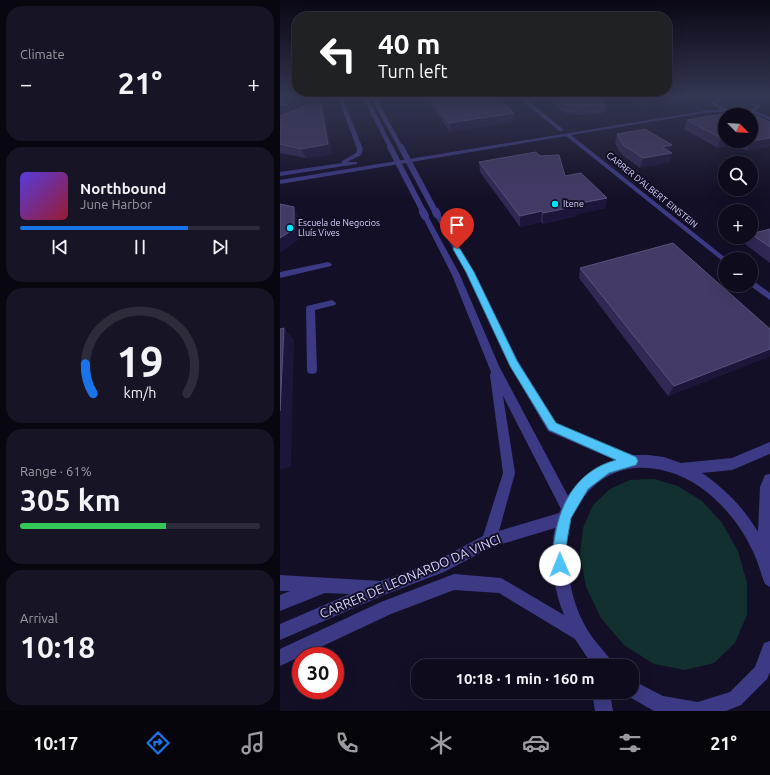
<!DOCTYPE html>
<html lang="en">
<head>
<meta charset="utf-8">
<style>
  :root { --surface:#0e0b1c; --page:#171425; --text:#f1f3f6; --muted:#9b9ba3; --line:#2e2b3b; --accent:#1a73e8 }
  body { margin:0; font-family:Ubuntu,sans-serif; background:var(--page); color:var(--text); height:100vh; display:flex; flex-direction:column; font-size:15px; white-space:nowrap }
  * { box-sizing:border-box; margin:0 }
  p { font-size:13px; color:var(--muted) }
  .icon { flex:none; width:22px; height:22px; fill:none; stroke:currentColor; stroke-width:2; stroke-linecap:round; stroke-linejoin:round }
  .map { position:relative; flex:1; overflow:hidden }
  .details { display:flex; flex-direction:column; gap:6px; padding:6px; background:#08060f; width:280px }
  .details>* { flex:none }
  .top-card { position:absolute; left:12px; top:12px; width:380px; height:84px; border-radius:16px; box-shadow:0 4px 16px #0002,0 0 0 1px var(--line); background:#202124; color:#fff; overflow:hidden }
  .needle { width:26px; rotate:115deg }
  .fabs { position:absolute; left:438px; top:108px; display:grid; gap:8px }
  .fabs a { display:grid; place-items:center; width:40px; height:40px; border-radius:50%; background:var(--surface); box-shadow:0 4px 16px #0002,0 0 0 1px var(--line); font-size:20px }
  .speed { position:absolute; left:12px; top:647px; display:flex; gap:8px; font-size:20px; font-weight:700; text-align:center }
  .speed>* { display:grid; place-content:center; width:52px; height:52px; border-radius:50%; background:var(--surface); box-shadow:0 4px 16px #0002,0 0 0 1px var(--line); line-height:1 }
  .speed .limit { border:6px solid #d22; background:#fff; color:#111 }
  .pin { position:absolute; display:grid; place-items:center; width:34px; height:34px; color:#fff; margin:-41px -17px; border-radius:50% 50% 50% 0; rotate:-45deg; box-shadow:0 0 4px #0007 }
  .pin .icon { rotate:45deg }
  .me { position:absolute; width:44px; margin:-22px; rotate:359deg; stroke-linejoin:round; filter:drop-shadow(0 0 3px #0008) }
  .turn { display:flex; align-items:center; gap:14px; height:84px; padding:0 20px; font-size:18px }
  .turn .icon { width:52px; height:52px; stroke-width:2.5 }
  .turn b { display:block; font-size:28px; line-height:34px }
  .big { font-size:30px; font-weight:600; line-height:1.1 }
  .details .widget { flex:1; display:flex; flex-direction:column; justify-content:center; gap:6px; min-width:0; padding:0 14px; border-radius:16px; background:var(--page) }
  .details .dial { align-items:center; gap:0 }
  .dial svg { height:104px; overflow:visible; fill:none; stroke:var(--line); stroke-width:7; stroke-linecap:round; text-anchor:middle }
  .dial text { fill:var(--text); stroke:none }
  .song { display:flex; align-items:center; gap:12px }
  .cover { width:48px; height:48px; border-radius:6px; background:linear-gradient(135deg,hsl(250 70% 55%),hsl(350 70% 35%)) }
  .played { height:4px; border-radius:2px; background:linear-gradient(90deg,var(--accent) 70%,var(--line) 70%) }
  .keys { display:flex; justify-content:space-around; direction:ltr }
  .heat { display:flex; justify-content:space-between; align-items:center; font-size:22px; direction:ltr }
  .charge { height:6px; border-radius:3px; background:linear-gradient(90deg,#34c759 61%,var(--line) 0) }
  .trip { position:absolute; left:131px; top:659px; width:228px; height:40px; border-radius:16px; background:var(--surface); box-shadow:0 4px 16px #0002,0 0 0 1px var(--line); font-weight:600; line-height:40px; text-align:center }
  .dock { display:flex; height:64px; justify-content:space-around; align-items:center; background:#06040b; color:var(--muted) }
  .dock .icon { width:28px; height:28px }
  .dock .on { color:var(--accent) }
  .dock b { font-size:18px; color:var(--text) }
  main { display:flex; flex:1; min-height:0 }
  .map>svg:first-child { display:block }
</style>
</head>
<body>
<main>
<section class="details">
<div class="widget"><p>Climate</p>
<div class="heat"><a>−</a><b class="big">21°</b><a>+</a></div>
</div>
<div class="widget">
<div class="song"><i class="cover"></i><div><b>Northbound</b><p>June Harbor</p></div></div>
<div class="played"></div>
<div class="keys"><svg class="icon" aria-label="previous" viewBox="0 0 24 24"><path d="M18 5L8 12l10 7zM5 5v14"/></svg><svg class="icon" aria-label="pause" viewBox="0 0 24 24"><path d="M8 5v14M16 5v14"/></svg><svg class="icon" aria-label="next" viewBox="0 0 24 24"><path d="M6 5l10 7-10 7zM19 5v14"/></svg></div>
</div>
<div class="widget dial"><svg viewBox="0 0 100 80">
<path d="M14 69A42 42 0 1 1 86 69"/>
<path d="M14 69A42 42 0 0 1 8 46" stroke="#1a73e8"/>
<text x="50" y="56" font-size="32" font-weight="700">19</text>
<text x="50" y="72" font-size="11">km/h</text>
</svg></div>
<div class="widget"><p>Range · 61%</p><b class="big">305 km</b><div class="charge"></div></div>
<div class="widget"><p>Arrival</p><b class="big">10:18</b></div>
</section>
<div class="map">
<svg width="490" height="711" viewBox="0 0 490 711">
  <rect width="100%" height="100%" fill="#130f26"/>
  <g fill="#12302f">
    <path d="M443,100C451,99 467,99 471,107C463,112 446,110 439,103Z"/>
    <polygon points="374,479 398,486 422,501 442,523 458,551 467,583 467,615 455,643 434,663 405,670 374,664 344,645 321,618 306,587 300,556 303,528 313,505 330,489 350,480"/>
  </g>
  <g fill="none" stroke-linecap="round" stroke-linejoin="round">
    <g fill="#3d3a85" fill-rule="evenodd">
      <polygon points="58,97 62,97 83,149 81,155 67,162 77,162 77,164 0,176 0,172 62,163 62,161 76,153 77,149"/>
      <polygon points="238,97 243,97 283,129 283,131 279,131"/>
      <path d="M440,97H485L470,100L479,104L480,107L475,111L490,117V120L470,112H430L291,135L447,259H445V263L286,136L0,184V180L430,110H441L432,104L433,101ZM444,99L461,100L476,107C466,115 446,110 436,103Z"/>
      <path d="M157,212L160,214L194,272L238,361L276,423L353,455H368L384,457L401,463L452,458L490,442V454L452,470L422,473C445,489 464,508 478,532L480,487L485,475L490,474V587L485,584C482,577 480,569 477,561C467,535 450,511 428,493C394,465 342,455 309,491C303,498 294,507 292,516C285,538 285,564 291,587C295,607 303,626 316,642C322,650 330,657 334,666H313L295,639L219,593L174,590L111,614L0,666V649L101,602L174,574L221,578L284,615C273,588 269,556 275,528L212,547L164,572L104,595L0,640V624L70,594L45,593L0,611V595L10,591H0V575L101,581L156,561L203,536L223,473L210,375L211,372L172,275L142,216L143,215L148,216L180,275L219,366L288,496C300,479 316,468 335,460L268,431L230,366L186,272L154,214ZM223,396L281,509L279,513L219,531L235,473Z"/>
      <polygon points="48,262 52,264 51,266 0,278 0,272"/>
      <polygon points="471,279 490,293 490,300 469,285 471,285"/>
      <polygon points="52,300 56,303 55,305 35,310 37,370 36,373 32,374 28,373 27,370 26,308 27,306"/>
      <polygon points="490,641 490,672 487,679 461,705 446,711 374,711 346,695 344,692 352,692 352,680 383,696 418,702 450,692 475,667 484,643"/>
      <polygon points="312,692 330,692 333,711 315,711"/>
    </g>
    <g stroke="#3d3a85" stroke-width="4.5">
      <polyline points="85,97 111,148"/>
      <polyline points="93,97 121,148"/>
    </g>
    <g stroke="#3d3a85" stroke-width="6">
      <polyline points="110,147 144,213"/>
      <polyline points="121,147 156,213"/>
    </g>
    <g stroke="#3d3a85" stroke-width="8">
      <polyline points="143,212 145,216"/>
      <polyline points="156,212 157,214"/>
    </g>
  </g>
  <g fill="#312854" fill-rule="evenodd">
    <polygon points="0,97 10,112 40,100 43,109 52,154 26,158 0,153 0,116 7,113 0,114"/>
    <polygon points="146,97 217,97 234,122 170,132"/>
    <polygon points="264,97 313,97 326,105 324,113 299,115 285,113"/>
    <polygon points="346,97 418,97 418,98 363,107"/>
    <path d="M456,112H467L490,122V146L467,151L452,144L438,148L404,129L407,120ZM445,115H471V141H445Z"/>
    <polygon points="337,134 390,151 392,153 389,162 360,168 341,154 335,143"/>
    <polygon points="199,162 285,176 327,198 325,208 297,214 296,216 263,224 261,222 240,227 200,172"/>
    <polygon points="490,229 490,263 465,244 470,237 471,237 471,234"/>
    <polygon points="300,268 490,329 490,356 388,396 299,278"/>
  </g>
  <g fill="#1d163a">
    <polygon points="7,97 11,97 10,113 0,114 0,105"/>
    <polygon points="371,97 418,97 418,98 363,107 365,98"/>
    <polygon points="40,100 43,109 52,154 26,158 21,149"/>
    <polygon points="234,113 234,122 170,132 169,123"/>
    <polygon points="445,137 445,141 453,141 452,144 438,148 441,138"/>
    <polygon points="490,138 490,146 467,151 471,141"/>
    <polygon points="392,145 389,153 392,153 389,162 360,168 363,158 382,147"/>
    <polygon points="327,198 325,208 297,214 296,216 263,224 263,213 296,204"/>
    <polygon points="14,207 19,217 20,239 0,253 0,238"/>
    <polygon points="262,211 261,222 240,227 240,216"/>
    <polygon points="4,328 14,340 11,466 0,470 0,411"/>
    <polygon points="490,349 490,356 388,396 394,386"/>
  </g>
  <g fill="#433a66" stroke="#5a527e">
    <polygon points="0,97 7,97 6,105 0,105"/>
    <polygon points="150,97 217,97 234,113 169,123"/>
    <polygon points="276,97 313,97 326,105 300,106 286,105"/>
    <polygon points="40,100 48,144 21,149 0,144 0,116"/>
    <polygon points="456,112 467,112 490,122 490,138 471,141 470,141 471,141 471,115 445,115 445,137 441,138 407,120"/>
    <polygon points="365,129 392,145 382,147 392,153 363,158 343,145 337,134"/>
    <polygon points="256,152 260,156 279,155 285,176 301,173 327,198 296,204 298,206 263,213 262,211 240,216 199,162"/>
    <polygon points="0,204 14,207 14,229 0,238"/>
    <polygon points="490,229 490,247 471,234"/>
    <polygon points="393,243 490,329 490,349 394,386 300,268"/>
    <polygon points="4,328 0,411 0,329"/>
  </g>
  <linearGradient id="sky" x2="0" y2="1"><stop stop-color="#0a0815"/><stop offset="0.49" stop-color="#333752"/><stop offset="1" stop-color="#333752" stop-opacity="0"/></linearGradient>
  <rect width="490" height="197" fill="url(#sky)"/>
  <path fill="#4fc3f7" stroke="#337fa1" d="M174,247L180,249L194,272L237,361L276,423L356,457L358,461L356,465L329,473L308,489L291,518L285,552L287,565L285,569L280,571L275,569C271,558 273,548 275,536C281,500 299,470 336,460L269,430L230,366L186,272L173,249Z"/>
  <g fill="#00e5ff" stroke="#130f26" stroke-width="1.5">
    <circle cx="275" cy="204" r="4"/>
    <circle cx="10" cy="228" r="4"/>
  </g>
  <g text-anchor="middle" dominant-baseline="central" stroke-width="4" stroke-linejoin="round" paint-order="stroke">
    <g font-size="9" fill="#d9d4ff" stroke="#130f26">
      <text transform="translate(372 190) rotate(39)">CARRER D'ALBERT EINSTEIN</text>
    </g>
    <g font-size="9" fill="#d9d4ff" stroke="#130f26" text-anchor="start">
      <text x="283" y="204">Itene</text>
      <text x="18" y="223">Escuela de Negocios<tspan x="18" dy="10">Lluís Vives</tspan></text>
    </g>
    <g font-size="13" fill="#d9d4ff" stroke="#130f26">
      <text transform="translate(130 576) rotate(-23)">CARRER DE LEONARDO DA VINCI</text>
    </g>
  </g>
</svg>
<div class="fabs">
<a><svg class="needle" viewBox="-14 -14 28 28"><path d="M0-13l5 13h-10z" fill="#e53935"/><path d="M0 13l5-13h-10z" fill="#9b9ba3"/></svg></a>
<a><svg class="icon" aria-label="search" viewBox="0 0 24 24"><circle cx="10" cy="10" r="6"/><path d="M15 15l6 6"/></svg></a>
<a>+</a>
<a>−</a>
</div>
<div class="speed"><div class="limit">30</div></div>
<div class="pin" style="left:177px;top:249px;background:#d93025"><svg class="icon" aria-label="arrive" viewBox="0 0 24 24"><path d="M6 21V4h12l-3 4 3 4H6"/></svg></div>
<svg class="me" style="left:280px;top:565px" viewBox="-20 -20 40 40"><circle r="19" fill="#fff"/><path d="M0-13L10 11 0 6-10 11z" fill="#4fc3f7"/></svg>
<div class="trip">10:18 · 1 min · 160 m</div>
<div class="top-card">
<div class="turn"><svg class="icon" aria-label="left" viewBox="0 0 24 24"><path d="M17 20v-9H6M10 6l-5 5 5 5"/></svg><div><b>40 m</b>Turn left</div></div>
</div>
</div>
</main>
<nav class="dock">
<b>10:17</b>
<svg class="icon on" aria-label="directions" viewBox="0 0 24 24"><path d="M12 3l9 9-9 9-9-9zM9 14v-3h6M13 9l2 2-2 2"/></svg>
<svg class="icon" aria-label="music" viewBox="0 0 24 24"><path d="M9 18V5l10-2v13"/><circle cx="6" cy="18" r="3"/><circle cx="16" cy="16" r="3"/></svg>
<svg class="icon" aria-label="phone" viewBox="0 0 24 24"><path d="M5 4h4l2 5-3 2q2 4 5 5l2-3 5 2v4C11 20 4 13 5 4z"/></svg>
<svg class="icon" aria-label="climate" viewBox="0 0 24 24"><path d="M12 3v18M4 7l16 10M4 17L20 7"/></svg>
<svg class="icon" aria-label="car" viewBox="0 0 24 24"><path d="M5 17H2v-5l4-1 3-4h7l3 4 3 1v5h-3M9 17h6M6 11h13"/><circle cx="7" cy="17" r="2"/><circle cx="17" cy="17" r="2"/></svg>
<svg class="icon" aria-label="filters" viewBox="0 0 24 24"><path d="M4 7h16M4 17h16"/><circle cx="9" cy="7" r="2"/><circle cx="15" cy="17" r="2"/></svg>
<b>21°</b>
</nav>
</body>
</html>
